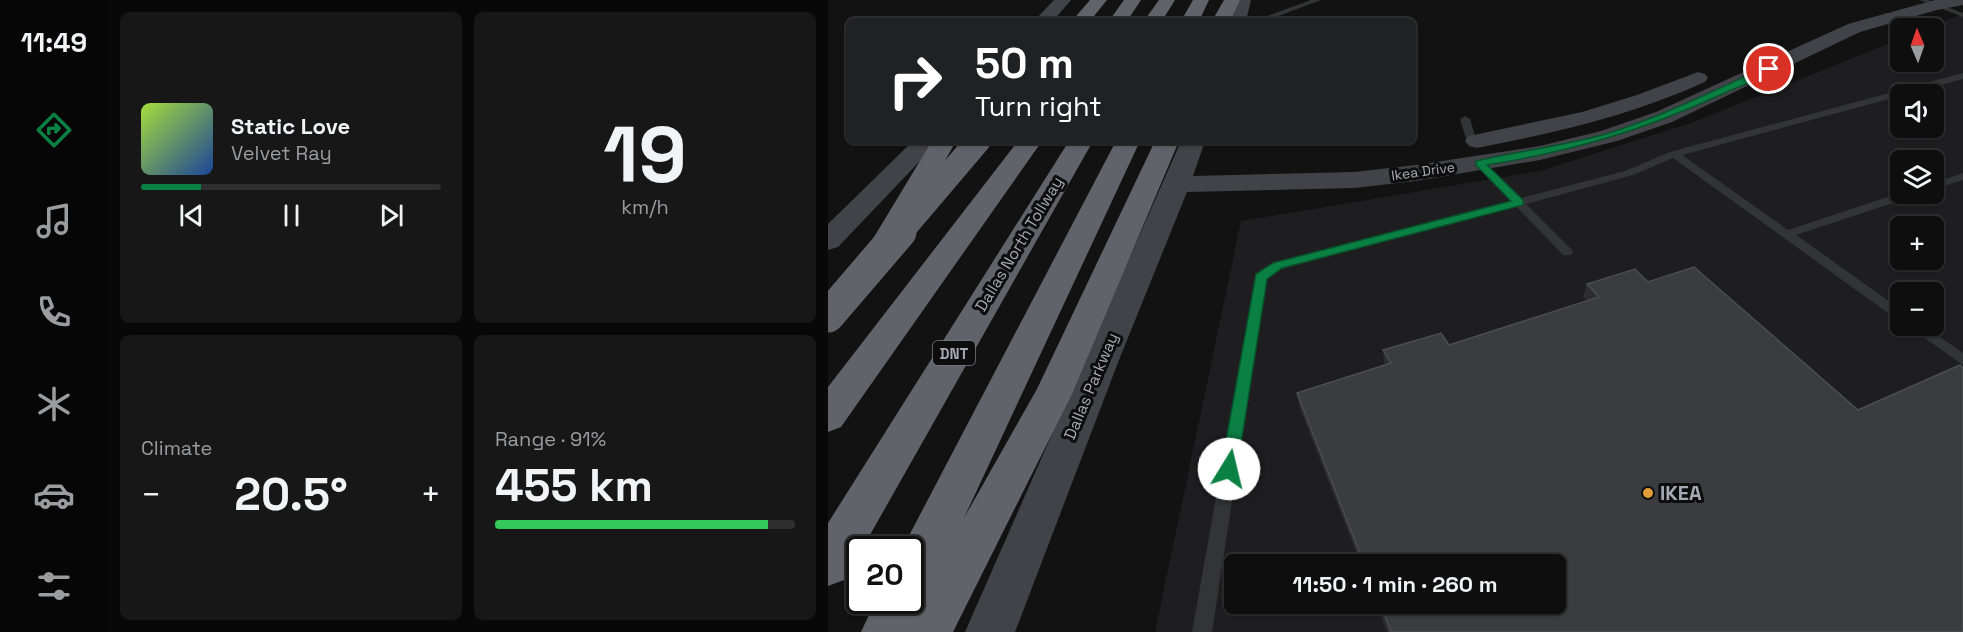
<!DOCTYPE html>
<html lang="en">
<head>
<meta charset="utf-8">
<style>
  :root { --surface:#0e0e0e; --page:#171717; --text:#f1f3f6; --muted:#9b9c9e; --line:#2e2e2e; --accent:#0b8043 }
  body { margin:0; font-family:"Space Grotesk",sans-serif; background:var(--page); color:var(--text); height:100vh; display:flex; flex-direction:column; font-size:22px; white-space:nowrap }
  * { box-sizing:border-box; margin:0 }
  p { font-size:20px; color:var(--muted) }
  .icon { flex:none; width:33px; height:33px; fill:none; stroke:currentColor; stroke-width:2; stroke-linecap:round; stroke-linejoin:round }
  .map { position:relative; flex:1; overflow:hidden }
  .panel { display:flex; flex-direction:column; gap:12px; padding:12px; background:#080808; width:720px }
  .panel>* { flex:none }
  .banner { position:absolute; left:18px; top:18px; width:570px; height:126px; border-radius:9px; box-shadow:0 2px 4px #0004,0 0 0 2px var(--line); background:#202124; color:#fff; overflow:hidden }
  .needle { width:39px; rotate:358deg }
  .buttons { position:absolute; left:1062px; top:18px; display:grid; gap:12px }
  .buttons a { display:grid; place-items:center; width:54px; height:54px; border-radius:9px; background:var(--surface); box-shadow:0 2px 4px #0004,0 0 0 2px var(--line); font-size:30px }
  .speed { position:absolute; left:18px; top:536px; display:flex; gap:12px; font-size:30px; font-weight:700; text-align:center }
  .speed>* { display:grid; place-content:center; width:78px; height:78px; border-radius:50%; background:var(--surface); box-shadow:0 2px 4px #0004,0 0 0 2px var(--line); line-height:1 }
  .speed .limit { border:3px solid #111; border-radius:9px; background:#fff; color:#111 }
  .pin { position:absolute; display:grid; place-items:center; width:51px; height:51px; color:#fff; margin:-26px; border:3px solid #fff; border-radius:50%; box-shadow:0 2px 6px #0007 }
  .me { position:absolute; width:66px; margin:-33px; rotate:9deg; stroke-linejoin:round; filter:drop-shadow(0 0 4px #0008) }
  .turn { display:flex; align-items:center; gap:21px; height:126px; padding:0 30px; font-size:27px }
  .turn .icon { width:78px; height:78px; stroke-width:2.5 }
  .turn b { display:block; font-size:42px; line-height:51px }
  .big { font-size:45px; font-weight:700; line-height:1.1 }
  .panel .card { flex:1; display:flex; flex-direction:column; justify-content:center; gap:9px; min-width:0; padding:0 21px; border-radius:9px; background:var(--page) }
  .panel .dial { align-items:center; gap:0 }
  .dial b { font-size:78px; line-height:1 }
  .song { display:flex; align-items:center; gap:18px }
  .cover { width:72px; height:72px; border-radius:9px; background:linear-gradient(135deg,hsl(80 70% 55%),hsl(220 70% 35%)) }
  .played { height:6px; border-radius:3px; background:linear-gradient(90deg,var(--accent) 20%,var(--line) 20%) }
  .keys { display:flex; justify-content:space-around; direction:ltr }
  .heat { display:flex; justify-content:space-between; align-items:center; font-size:33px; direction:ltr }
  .charge { height:9px; border-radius:4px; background:linear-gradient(90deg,#34c759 91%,var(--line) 0) }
  .panel .tiles { flex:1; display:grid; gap:12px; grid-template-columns:repeat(2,1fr) }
  .trip { position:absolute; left:396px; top:554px; width:342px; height:60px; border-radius:9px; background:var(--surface); box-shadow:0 2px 4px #0004,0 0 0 2px var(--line); font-weight:700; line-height:60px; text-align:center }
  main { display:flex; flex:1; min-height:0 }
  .menu { display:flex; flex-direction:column; width:108px; justify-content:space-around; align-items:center; background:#060606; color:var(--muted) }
  .menu .icon { width:42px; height:42px }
  .menu .on { color:var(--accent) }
  .menu b { font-size:27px; color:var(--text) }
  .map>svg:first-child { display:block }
</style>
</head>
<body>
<main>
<nav class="menu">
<b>11:49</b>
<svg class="icon on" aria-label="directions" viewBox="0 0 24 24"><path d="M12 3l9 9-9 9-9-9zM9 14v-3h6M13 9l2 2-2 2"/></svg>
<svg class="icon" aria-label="music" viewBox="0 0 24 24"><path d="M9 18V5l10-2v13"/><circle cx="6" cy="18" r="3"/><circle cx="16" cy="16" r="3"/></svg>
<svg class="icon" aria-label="phone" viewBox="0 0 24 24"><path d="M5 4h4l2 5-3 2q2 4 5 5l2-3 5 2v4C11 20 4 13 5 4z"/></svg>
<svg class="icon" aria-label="climate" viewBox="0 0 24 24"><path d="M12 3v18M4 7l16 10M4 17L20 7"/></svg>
<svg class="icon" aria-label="car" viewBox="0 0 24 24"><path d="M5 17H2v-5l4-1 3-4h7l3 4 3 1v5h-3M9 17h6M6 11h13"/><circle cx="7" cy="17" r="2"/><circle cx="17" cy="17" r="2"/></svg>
<svg class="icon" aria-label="filters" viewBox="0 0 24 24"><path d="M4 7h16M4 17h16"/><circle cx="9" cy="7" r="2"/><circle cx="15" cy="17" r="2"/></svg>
</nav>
<section class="panel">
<div class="tiles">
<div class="card">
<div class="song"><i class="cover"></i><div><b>Static Love</b><p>Velvet Ray</p></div></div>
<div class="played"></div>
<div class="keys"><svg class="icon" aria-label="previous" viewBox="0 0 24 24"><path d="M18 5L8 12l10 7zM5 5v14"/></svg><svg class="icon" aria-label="pause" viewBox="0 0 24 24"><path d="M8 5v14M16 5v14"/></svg><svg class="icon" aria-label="next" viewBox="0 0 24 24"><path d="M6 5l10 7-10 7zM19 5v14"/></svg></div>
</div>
<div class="card dial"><b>19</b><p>km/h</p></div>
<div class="card"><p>Climate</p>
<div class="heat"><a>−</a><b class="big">20.5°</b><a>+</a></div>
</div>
<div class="card"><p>Range · 91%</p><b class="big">455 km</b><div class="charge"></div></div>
</div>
</section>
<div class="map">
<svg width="1135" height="632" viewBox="0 0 1135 632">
  <rect width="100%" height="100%" fill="#121213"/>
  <path fill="#1e1e20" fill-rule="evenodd" d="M1132,15L1135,16V632H327L413,221L712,171L866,122L1072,39V62H1106V28H1099ZM1072,94H1106V128H1072ZM1072,160H1106V194H1072ZM1072,226H1106V260H1072ZM1072,292H1106V326H1072ZM406,564H728V603H406Z"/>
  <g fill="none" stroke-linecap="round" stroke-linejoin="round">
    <g fill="#333438" fill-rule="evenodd">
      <polygon points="483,0 493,0 437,21 426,21"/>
      <polygon points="1091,0 1100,0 1135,13 1135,17"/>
      <polygon points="1135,73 1135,79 854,155 960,230 1072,193 1087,194 1086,196 968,235 1072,309 1072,320 1067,318 845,158 805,175 698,204 743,249 745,252 743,255 735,255 688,206 454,269 438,279 384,632 364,632 428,274 446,263 683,201 648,165 648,161 656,161 693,198 797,171 842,152"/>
      <polygon points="637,116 642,119 649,142 647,144 639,142 632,119"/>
      <polygon points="1135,173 1135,180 1106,189 1106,183"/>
      <polygon points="1080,326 1096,326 1135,353 1135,365"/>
    </g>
    <g fill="#414348" fill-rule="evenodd">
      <polygon points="226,0 243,0 225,21 206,21"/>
      <polygon points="407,0 423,0 418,21 400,21"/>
      <polygon points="1107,0 1135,0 1135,5 1109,10 1032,32 844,122 789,141 712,160 588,181 526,188 359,192 291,360 187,632 137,632 353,141 377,141 365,176 526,172 588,165 712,146 773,131 828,112 1020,24"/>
      <path d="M870,72L877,74L880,78L877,82C804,115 728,133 649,148L641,146L637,141L641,136L754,112L809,95Z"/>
      <polygon points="85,141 111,141 10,247 0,250 0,224"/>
    </g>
    <g fill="#606369" fill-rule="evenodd">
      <polygon points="262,0 279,0 262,21 244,21"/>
      <polygon points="296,0 313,0 299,21 281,21"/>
      <polygon points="331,0 347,0 334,21 316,21"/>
      <polygon points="365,0 381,0 371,21 353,21"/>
      <polygon points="396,0 412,0 402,21 384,21"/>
      <polygon points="104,141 128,141 68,248 58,251 48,248 43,242"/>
      <polygon points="190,141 214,141 13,427 0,432 0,387"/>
      <polygon points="241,141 265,141 34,549 32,549 16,580 0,586 0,523"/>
      <polygon points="288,141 312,141 136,518 209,389 327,141 351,141 244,394 125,632 33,632 48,600 82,600 82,549 74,549"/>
    </g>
    <polyline stroke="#606369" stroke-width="25" points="71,234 150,141"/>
    <polyline stroke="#606369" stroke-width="33" points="0,316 72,232"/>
  </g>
  <polygon fill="#2e2e31" points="759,284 1135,632 559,632 548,603 728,603 728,564 533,564 471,406 469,393 557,365 556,363 555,350 621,345 759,301 755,297"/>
  <polygon fill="#3b3c3f" stroke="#4b4d51" stroke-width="1.5" points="866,267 1030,410 1132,365 1135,368 1135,632 563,632 552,603 728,603 728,564 536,564 469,393 563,363 555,350 613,333 621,345 771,297 759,284 807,269 820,282"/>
  <path fill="#0b8043" stroke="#07532c" stroke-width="1.5" d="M938,67L945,69C931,81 908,87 892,95C814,131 744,151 659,165L695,200V205L454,268L439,279L409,469L407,474L401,476L395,474L393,469L428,274L445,263L683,201L648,165V161C691,151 735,146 778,134C833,117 885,91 938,67Z"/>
  <circle fill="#e29d3b" stroke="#0d0d0e" stroke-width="2" cx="820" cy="493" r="6"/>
  <g text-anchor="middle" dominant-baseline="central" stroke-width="6" stroke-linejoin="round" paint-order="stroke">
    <g font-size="14" fill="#a4aab3" stroke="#0d0d0e">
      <text transform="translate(595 171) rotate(-8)">Ikea Drive</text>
    </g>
    <rect fill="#0d0d0e" stroke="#777b82" stroke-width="1.5" x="105" y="341" width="42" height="24" rx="4.5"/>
    <g font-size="15" font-weight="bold" fill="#a4aab3">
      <text x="126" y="353">DNT</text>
    </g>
    <g font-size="16" fill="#a4aab3" stroke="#0d0d0e">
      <text transform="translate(191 244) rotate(-59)">Dallas North Tollway</text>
      <text transform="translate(263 386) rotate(-67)">Dallas Parkway</text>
    </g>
    <g font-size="20" font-weight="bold" fill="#a4aab3" stroke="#0d0d0e" text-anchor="start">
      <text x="832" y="493">IKEA</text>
    </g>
  </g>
</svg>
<div class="buttons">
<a><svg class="needle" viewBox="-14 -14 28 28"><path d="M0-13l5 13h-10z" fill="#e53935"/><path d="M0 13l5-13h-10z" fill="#9b9c9e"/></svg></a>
<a><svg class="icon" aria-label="sound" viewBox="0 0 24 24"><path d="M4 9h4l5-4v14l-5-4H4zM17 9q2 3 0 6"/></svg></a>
<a><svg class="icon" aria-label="layers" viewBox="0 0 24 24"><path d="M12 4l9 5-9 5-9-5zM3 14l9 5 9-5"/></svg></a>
<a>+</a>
<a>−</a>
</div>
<div class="speed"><div class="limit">20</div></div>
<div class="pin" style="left:941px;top:69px;background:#d93025"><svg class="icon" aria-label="arrive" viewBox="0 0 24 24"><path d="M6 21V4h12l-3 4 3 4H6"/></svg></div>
<svg class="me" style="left:401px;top:469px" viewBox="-20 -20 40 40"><circle r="19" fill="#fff"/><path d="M0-13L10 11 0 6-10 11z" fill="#0b8043"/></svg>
<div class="trip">11:50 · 1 min · 260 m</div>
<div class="banner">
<div class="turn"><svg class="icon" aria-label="right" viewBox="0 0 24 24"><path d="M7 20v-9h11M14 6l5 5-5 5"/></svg><div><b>50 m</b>Turn right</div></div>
</div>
</div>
</main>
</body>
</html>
